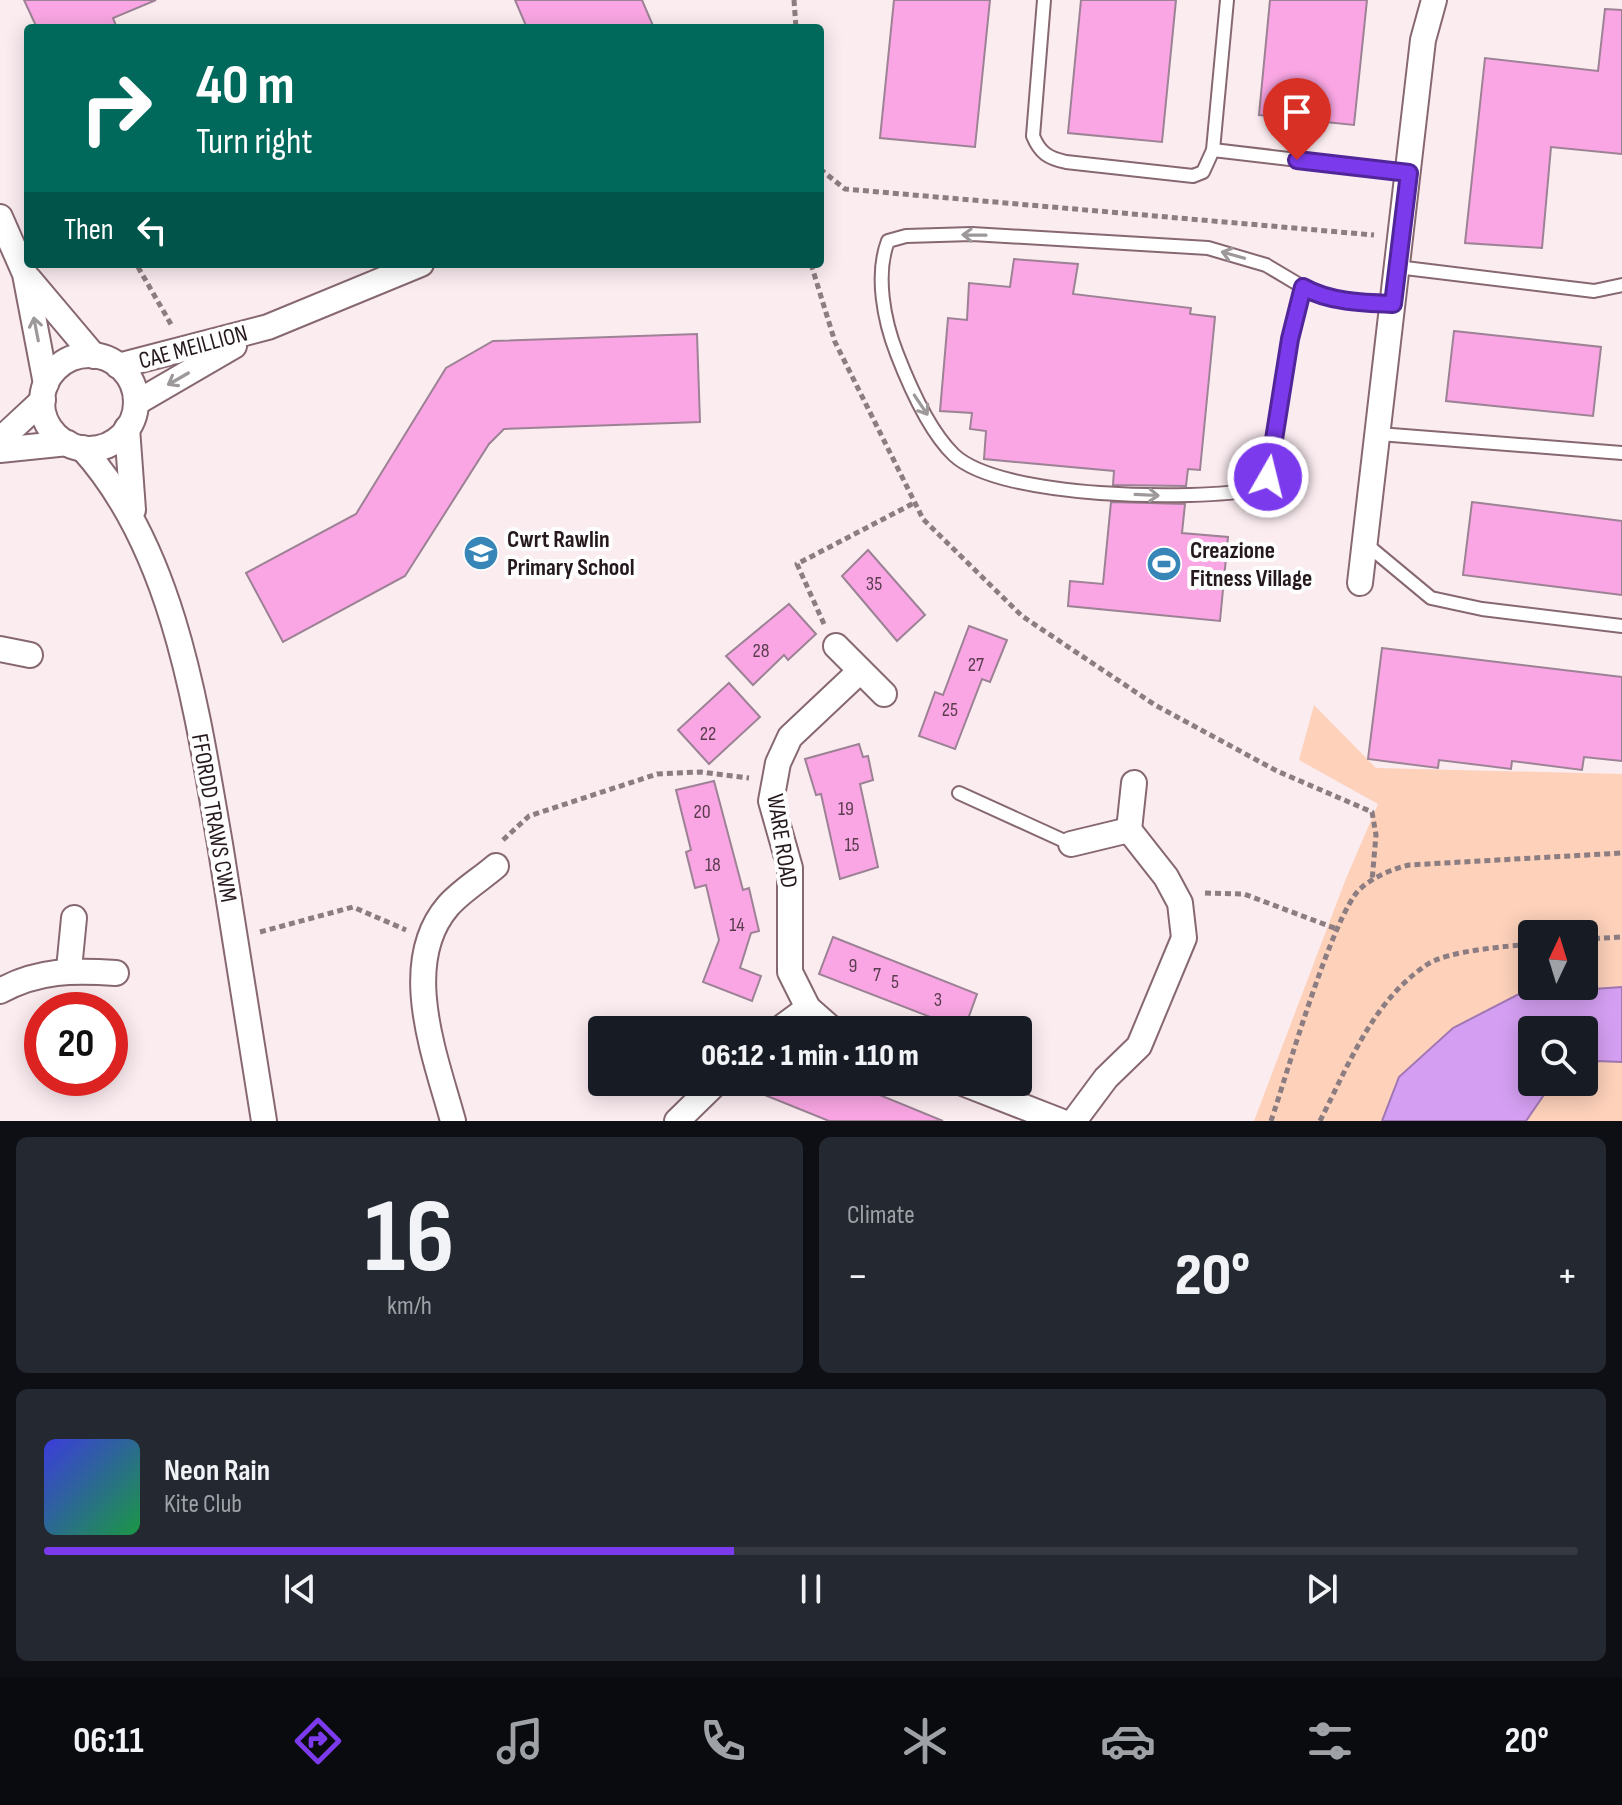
<!DOCTYPE html>
<html lang="en">
<head>
<meta charset="utf-8">
<style>
  :root { --surface:#171b24; --page:#242831; --text:#f1f3f6; --muted:#9ea1a6; --line:#363941; --accent:#7c3aed }
  body { margin:0; font-family:"Sofia Sans Condensed",sans-serif; background:var(--page); color:var(--text); height:100vh; display:flex; flex-direction:column; font-size:30px; white-space:nowrap }
  * { box-sizing:border-box; margin:0 }
  p { font-size:26px; color:var(--muted) }
  .icon { flex:none; width:44px; height:44px; fill:none; stroke:currentColor; stroke-width:2; stroke-linecap:round; stroke-linejoin:round }
  .map { position:relative; height:1121px; overflow:hidden }
  .panel { display:flex; flex-direction:column; gap:16px; padding:16px; background:#0d0f14; flex:1 }
  .panel>* { flex:none }
  .hud { position:absolute; left:24px; top:24px; width:800px; height:244px; border-radius:8px; box-shadow:0 4px 20px #0003; background:#00695c; color:#fff; overflow:hidden }
  .needle { width:52px; rotate:4deg }
  .fabs { position:absolute; left:1518px; top:920px; display:grid; gap:16px }
  .fabs a { display:grid; place-items:center; width:80px; height:80px; border-radius:8px; background:var(--surface); box-shadow:0 4px 20px #0003; font-size:40px }
  .speed { position:absolute; left:24px; top:992px; display:flex; gap:16px; font-size:40px; font-weight:700; text-align:center }
  .speed>* { display:grid; place-content:center; width:104px; height:104px; border-radius:50%; background:var(--surface); box-shadow:0 4px 20px #0003; line-height:1 }
  .speed .limit { border:12px solid #d22; background:#fff; color:#111 }
  .pin { position:absolute; display:grid; place-items:center; width:68px; height:68px; color:#fff; margin:-82px -34px; border-radius:50% 50% 50% 0; rotate:-45deg; box-shadow:0 0 8px #0007 }
  .pin .icon { rotate:45deg }
  .me { position:absolute; width:88px; margin:-44px; rotate:8deg; stroke-linejoin:round; filter:drop-shadow(0 0 6px #0008) }
  .turn { display:flex; align-items:center; gap:28px; height:168px; padding:0 40px; font-size:36px }
  .turn .icon { width:104px; height:104px; stroke-width:2.5 }
  .turn b { display:block; font-size:56px; line-height:68px }
  .then { display:flex; align-items:center; height:76px; padding:0 40px; background:#0003; gap:16px; font-size:30px }
  .big { font-size:60px; font-weight:800; line-height:1.1 }
  .panel .widget { flex:1; display:flex; flex-direction:column; justify-content:center; gap:12px; min-width:0; padding:0 28px; border-radius:12px; background:var(--page) }
  .panel .dial { align-items:center; gap:0 }
  .dial b { font-size:104px; line-height:1 }
  .song { display:flex; align-items:center; gap:24px }
  .cover { width:96px; height:96px; border-radius:12px; background:linear-gradient(135deg,hsl(240 70% 55%),hsl(140 70% 35%)) }
  .played { height:8px; border-radius:4px; background:linear-gradient(90deg,var(--accent) 45%,var(--line) 45%) }
  .keys { display:flex; justify-content:space-around; direction:ltr }
  .heat { display:flex; justify-content:space-between; align-items:center; font-size:44px; direction:ltr }
  .panel .tiles { flex:1; display:grid; gap:16px; grid-template-columns:1fr 1fr }
  .widget:last-child { grid-column:span 2 }
  .trip { position:absolute; left:588px; top:1016px; width:444px; height:80px; border-radius:8px; background:var(--surface); box-shadow:0 4px 20px #0003; font-weight:800; line-height:80px; text-align:center }
  .menu { display:flex; height:128px; justify-content:space-around; align-items:center; background:#090b0e; color:var(--muted) }
  .menu .icon { width:56px; height:56px }
  .menu .selected { color:var(--accent) }
  .menu b { font-size:36px; color:var(--text) }
  .map>svg:first-child { display:block }
</style>
</head>
<body>
<div class="map">
<svg width="1622" height="1121" viewBox="0 0 1622 1121">
  <rect width="100%" height="100%" fill="#fbecf0"/>
  <path fill="#fdd1ba" fill-rule="evenodd" d="M1314,705L1376,768L1622,774V1121H1254L1345,881L1378,804L1299,760ZM1532,934H1584V986H1532ZM1532,1030H1584V1082H1532Z"/>
  <polygon fill="#d49ff2" stroke="#a077b2" stroke-width="2" points="1622,987 1622,1062 1596,1061 1584,1067 1584,1030 1532,1030 1532,1082 1557,1082 1550,1086 1526,1121 1382,1121 1399,1077 1453,1028 1519,994"/>
  <g fill="#faa6e4" stroke="#9c8294" stroke-width="2">
    <polygon points="24,0 156,0 113,18 117,28 37,28"/>
    <polygon points="515,0 642,0 654,28 527,28"/>
    <polygon points="894,0 990,0 975,147 880,138"/>
    <polygon points="1081,0 1176,0 1162,142 1068,133"/>
    <polygon points="1270,0 1367,0 1354,125 1259,115"/>
    <polygon points="1605,9 1622,10 1622,154 1551,147 1542,248 1465,243 1485,58 1598,71"/>
    <polygon points="1014,259 1078,264 1073,294 1191,308 1190,314 1215,317 1200,470 1188,469 1186,486 1113,485 1114,471 984,459 986,431 970,429 972,413 940,411 948,318 967,320 969,283 1010,287"/>
    <polygon points="1454,331 1601,347 1593,416 1446,401"/>
    <polygon points="697,334 700,422 504,429 489,444 405,576 283,642 246,573 356,514 446,368 493,341"/>
    <polygon points="1111,502 1185,504 1182,533 1228,537 1220,621 1068,606 1070,581 1103,584"/>
    <polygon points="1472,502 1622,521 1622,595 1463,575"/>
    <polygon points="868,550 925,615 897,641 842,576"/>
    <polygon points="789,604 816,634 788,660 784,655 753,685 726,656"/>
    <polygon points="969,626 1007,640 990,682 982,679 955,749 919,736 935,692 943,695"/>
    <polygon points="1382,648 1622,677 1622,761 1584,757 1582,770 1512,761 1511,769 1439,760 1438,768 1368,759"/>
    <polygon points="729,683 760,717 709,764 678,730"/>
    <polygon points="859,744 863,757 868,756 873,780 860,784 878,867 840,879 821,794 816,795 805,759"/>
    <polygon points="714,781 743,890 749,888 759,931 751,933 740,968 761,976 752,1001 703,982 719,940 706,885 695,888 686,852 691,850 676,790"/>
    <polygon points="833,937 977,994 964,1030 819,974"/>
    <polygon points="839,1082 852,1087 853,1084 943,1121 829,1121 735,1083"/>
  </g>
  <g fill="none" stroke-linecap="round" stroke-linejoin="round">
    <defs>
      <g id="service">
        <path d="M1044,0L1033,136C1040,153 1048,158 1066,162L1193,176L1203,172L1213,150L1227,0"/>
        <polyline points="1213,150 1409,173"/>
        <polyline points="1397,267 1594,291 1622,285"/>
        <path d="M1303,287L1290,339L1268,477L1258,489C1195,501 1001,499 954,455C930,432 909,385 897,354C884,321 875,275 888,241L906,236L972,234L1208,248L1266,265L1313,293L1358,303L1393,304"/>
        <polyline points="1379,434 1622,453"/>
        <polyline points="1366,544 1431,598 1482,609 1622,626"/>
        <polyline points="959,793 1071,844"/>
      </g>
      <g id="minor">
        <polyline points="0,217 25,274 46,384"/>
        <polyline points="29,279 94,356"/>
        <circle cx="89" cy="402" r="47"/>
        <polyline points="118,366 268,327 421,264"/>
        <polyline points="136,403 234,346"/>
        <polyline points="127,428 133,510"/>
        <polyline points="0,440 43,400"/>
        <path d="M82,448C175,550 197,712 220,844C235,937 250,1029 264,1121"/>
        <polyline points="0,450 68,443"/>
        <polyline points="1360,583 1423,40 1434,0"/>
        <polyline points="836,646 884,694"/>
        <polyline points="0,649 30,655"/>
        <polyline points="1129,830 1134,783"/>
        <polyline points="1071,844 1129,830 1166,877 1180,903 1184,938 1139,1046 1106,1078 1074,1121"/>
        <polyline points="69,969 74,918"/>
        <path d="M0,991C38,970 74,970 116,973"/>
        <polyline points="778,1030 808,1008"/>
        <polyline points="833,1030 808,1008 790,972 790,868 771,801 778,763 790,737 860,671"/>
        <polyline points="960,1082 1060,1121"/>
        <path d="M453,1121C436,1058 398,964 448,906C461,891 481,879 496,866"/>
        <polyline points="677,1121 717,1082"/>
      </g>
    </defs>
    <use href="#service" stroke="#876871" stroke-width="16"/>
    <use href="#minor" stroke="#876871" stroke-width="28"/>
    <g stroke="#8b7d81" stroke-width="5" stroke-dasharray="6 4" stroke-linecap="butt">
      <polyline points="794,0 796,28"/>
      <polyline points="820,169 845,189 1374,235"/>
      <polyline points="811,264 835,342 923,519 1022,616 1155,705 1277,771 1372,812 1376,835 1372,881"/>
      <polyline points="138,267 172,326"/>
      <polyline points="824,624 797,564 914,503"/>
      <polyline points="503,840 529,816 657,774 700,772 749,778"/>
      <polyline points="1205,893 1244,894 1337,929"/>
      <polyline points="260,932 353,907 406,930"/>
      <polyline points="1584,939 1622,937"/>
      <path d="M1271,1121C1286,1077 1333,914 1360,889C1373,877 1392,869 1409,865L1622,853"/>
      <path d="M1320,1121C1349,1064 1373,1000 1428,964C1447,951 1508,946 1532,944"/>
    </g>
    <use href="#service" stroke="#fff" stroke-width="12"/>
    <use href="#minor" stroke="#fff" stroke-width="24"/>
  </g>
  <defs><path id="oneway-shaft" d="M-6 0H5M1.5-3L5.5 0L1.5 3" fill="none" stroke-width="1.6" stroke-linecap="round" stroke-linejoin="round" transform="scale(2)"/></defs>
  <g stroke="#9d9899">
    <use href="#oneway-shaft" transform="translate(974 235) rotate(-179)"/>
    <use href="#oneway-shaft" transform="translate(1233 255) rotate(-164)"/>
    <use href="#oneway-shaft" transform="translate(36 329) rotate(-101)"/>
    <use href="#oneway-shaft" transform="translate(178 379) rotate(150)"/>
    <use href="#oneway-shaft" transform="translate(921 405) rotate(56)"/>
    <use href="#oneway-shaft" transform="translate(1147 495) rotate(3)"/>
  </g>
  <g fill="none" stroke-linecap="round" stroke-linejoin="round">
    <defs>
      <path id="route" d="M1268,477L1290,339L1303,287C1329,302 1363,303 1393,304L1409,173L1297,160"/>
    </defs>
    <use href="#route" stroke="#51269a" stroke-width="20"/>
    <use href="#route" stroke="#7c3aed" stroke-width="14"/>
  </g>
  <defs>
    <symbol id="school-disc" viewBox="-11 -11 22 22"><circle r="9.5" fill="#3886b8" stroke="#fefefe"/><path d="M0-5L7-2L0 1L-7-2ZM-4 1L0 2.5L4 1V4Q0 6-4 4Z" fill="#fff"/></symbol>
    <symbol id="stadium-disc" viewBox="-11 -11 22 22"><circle r="9.5" fill="#3886b8" stroke="#fefefe"/><path d="M0-5a6.5 5 0 1 0 0 10a6.5 5 0 1 0 0-10ZM-3.5-1.8h7v3.6h-7Z" fill="#fff"/></symbol>
  </defs>
  <g fill-rule="evenodd">
    <use href="#school-disc" x="461" y="533" width="40" height="40"/>
    <use href="#stadium-disc" x="1144" y="544" width="40" height="40"/>
  </g>
  <g text-anchor="middle" dominant-baseline="central" stroke-width="8" stroke-linejoin="round" paint-order="stroke">
    <g font-size="20" fill="#5a3c4e">
      <text x="874" y="584">35</text>
      <text x="761" y="651">28</text>
      <text x="976" y="665">27</text>
      <text x="950" y="710">25</text>
      <text x="708" y="734">22</text>
      <text x="846" y="809">19</text>
      <text x="702" y="812">20</text>
      <text x="852" y="845">15</text>
      <text x="713" y="865">18</text>
      <text x="737" y="925">14</text>
      <text x="853" y="966">9</text>
      <text x="877" y="975">7</text>
      <text x="895" y="982">5</text>
      <text x="938" y="1000">3</text>
    </g>
    <g font-size="24" fill="#25191c" stroke="#fefefe">
      <text transform="translate(193 347) rotate(-15)">CAE MEILLION</text>
      <text transform="translate(214 818) rotate(80)">FFORDD TRAWS CWM</text>
      <text transform="translate(782 841) rotate(81)">WARE ROAD</text>
    </g>
    <g font-size="24" font-weight="bold" fill="#25191c" stroke="#fefefe" text-anchor="start">
      <text x="507" y="539">Cwrt Rawlin<tspan x="507" dy="28">Primary School</tspan></text>
      <text x="1190" y="550">Creazione<tspan x="1190" dy="28">Fitness Village</tspan></text>
    </g>
  </g>
</svg>
<div class="fabs">
<a><svg class="needle" viewBox="-14 -14 28 28"><path d="M0-13l5 13h-10z" fill="#e53935"/><path d="M0 13l5-13h-10z" fill="#9ea1a6"/></svg></a>
<a><svg class="icon" aria-label="search" viewBox="0 0 24 24"><circle cx="10" cy="10" r="6"/><path d="M15 15l6 6"/></svg></a>
</div>
<div class="speed"><div class="limit">20</div></div>
<div class="pin" style="left:1297px;top:160px;background:#d93025"><svg class="icon" aria-label="arrive" viewBox="0 0 24 24"><path d="M6 21V4h12l-3 4 3 4H6"/></svg></div>
<svg class="me" style="left:1268px;top:477px" viewBox="-20 -20 40 40"><circle r="17" fill="#7c3aed" stroke="#fff" stroke-width="3"/><path d="M0-11L8 9 0 5-8 9z" fill="#fff"/></svg>
<div class="trip">06:12 · 1 min · 110 m</div>
<div class="hud">
<div class="turn"><svg class="icon" aria-label="right" viewBox="0 0 24 24"><path d="M7 20v-9h11M14 6l5 5-5 5"/></svg><div><b>40 m</b>Turn right</div></div>
<div class="then">Then<svg class="icon" aria-label="left" viewBox="0 0 24 24"><path d="M17 20v-9H6M10 6l-5 5 5 5"/></svg></div>
</div>
</div>
<section class="panel">
<div class="tiles">
<div class="widget dial"><b>16</b><p>km/h</p></div>
<div class="widget"><p>Climate</p>
<div class="heat"><a>−</a><b class="big">20°</b><a>+</a></div>
</div>
<div class="widget">
<div class="song"><i class="cover"></i><div><b>Neon Rain</b><p>Kite Club</p></div></div>
<div class="played"></div>
<div class="keys"><svg class="icon" aria-label="previous" viewBox="0 0 24 24"><path d="M18 5L8 12l10 7zM5 5v14"/></svg><svg class="icon" aria-label="pause" viewBox="0 0 24 24"><path d="M8 5v14M16 5v14"/></svg><svg class="icon" aria-label="next" viewBox="0 0 24 24"><path d="M6 5l10 7-10 7zM19 5v14"/></svg></div>
</div>
</div>
</section>
<nav class="menu">
<b>06:11</b>
<svg class="icon selected" aria-label="directions" viewBox="0 0 24 24"><path d="M12 3l9 9-9 9-9-9zM9 14v-3h6M13 9l2 2-2 2"/></svg>
<svg class="icon" aria-label="music" viewBox="0 0 24 24"><path d="M9 18V5l10-2v13"/><circle cx="6" cy="18" r="3"/><circle cx="16" cy="16" r="3"/></svg>
<svg class="icon" aria-label="phone" viewBox="0 0 24 24"><path d="M5 4h4l2 5-3 2q2 4 5 5l2-3 5 2v4C11 20 4 13 5 4z"/></svg>
<svg class="icon" aria-label="climate" viewBox="0 0 24 24"><path d="M12 3v18M4 7l16 10M4 17L20 7"/></svg>
<svg class="icon" aria-label="car" viewBox="0 0 24 24"><path d="M5 17H2v-5l4-1 3-4h7l3 4 3 1v5h-3M9 17h6M6 11h13"/><circle cx="7" cy="17" r="2"/><circle cx="17" cy="17" r="2"/></svg>
<svg class="icon" aria-label="filters" viewBox="0 0 24 24"><path d="M4 7h16M4 17h16"/><circle cx="9" cy="7" r="2"/><circle cx="15" cy="17" r="2"/></svg>
<b>20°</b>
</nav>
</body>
</html>
